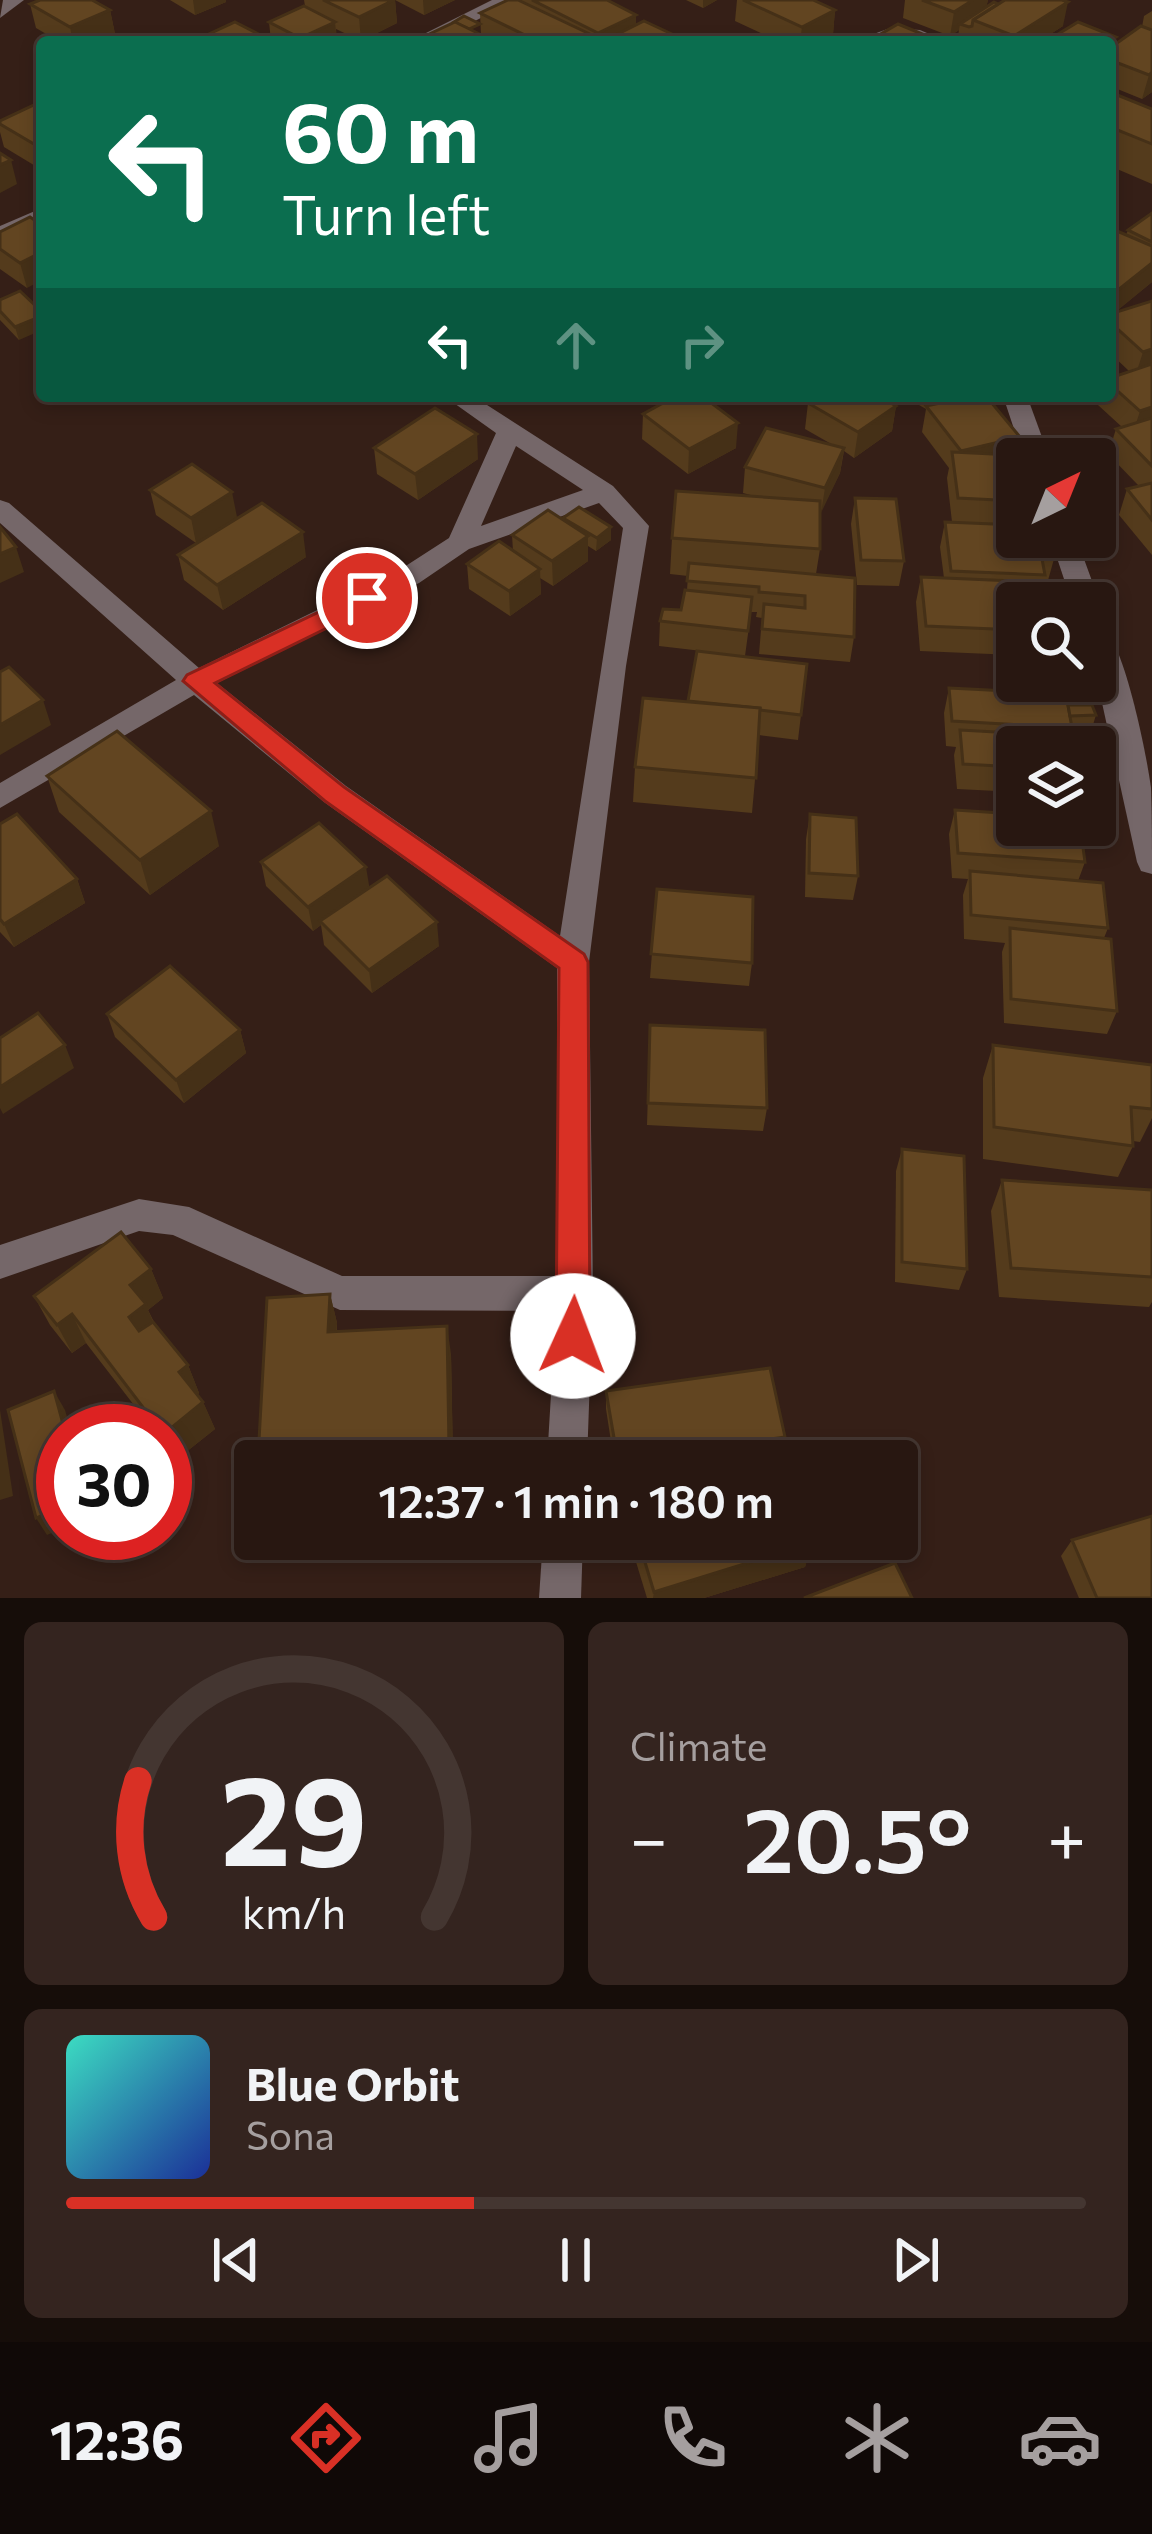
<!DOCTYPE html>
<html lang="en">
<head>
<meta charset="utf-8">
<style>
  :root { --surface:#281711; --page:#34241f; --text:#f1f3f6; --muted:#a59f9f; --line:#443631; --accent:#d93025 }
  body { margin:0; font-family:Commissioner,sans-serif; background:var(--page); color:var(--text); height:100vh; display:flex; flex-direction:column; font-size:45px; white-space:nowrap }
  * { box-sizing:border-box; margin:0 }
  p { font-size:39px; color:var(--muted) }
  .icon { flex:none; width:66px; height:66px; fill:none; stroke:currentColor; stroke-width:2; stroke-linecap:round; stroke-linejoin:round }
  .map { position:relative; height:1598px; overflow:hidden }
  .drawer { display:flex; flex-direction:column; gap:24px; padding:24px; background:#160d09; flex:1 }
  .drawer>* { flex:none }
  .hud { position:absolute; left:36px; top:36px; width:1080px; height:366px; border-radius:12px; box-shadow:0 6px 18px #0003,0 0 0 3px var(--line); background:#0b6e4f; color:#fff; overflow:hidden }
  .needle { width:78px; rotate:43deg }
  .buttons { position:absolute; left:996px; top:438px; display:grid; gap:24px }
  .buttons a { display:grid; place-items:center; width:120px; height:120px; border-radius:12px; background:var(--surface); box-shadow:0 6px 18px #0003,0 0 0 3px var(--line); font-size:60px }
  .speed { position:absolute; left:36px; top:1404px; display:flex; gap:24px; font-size:60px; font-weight:700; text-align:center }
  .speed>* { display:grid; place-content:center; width:156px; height:156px; border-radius:50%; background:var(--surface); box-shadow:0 6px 18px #0003,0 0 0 3px var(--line); line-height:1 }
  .speed .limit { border:18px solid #d22; background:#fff; color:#111 }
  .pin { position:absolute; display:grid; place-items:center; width:102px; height:102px; color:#fff; margin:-51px; border:6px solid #fff; border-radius:50%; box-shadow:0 3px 12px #0007 }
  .me { position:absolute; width:132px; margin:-66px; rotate:2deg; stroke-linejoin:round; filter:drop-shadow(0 0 9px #0008) }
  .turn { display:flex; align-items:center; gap:42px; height:252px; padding:0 48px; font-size:54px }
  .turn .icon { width:156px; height:156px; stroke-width:2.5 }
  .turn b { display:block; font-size:84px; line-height:102px }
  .lanes { display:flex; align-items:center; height:114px; padding:0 48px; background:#0003; justify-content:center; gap:60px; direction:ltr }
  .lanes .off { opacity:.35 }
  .big { font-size:90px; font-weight:600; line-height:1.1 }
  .drawer .tile { flex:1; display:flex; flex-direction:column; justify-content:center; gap:18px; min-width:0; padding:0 42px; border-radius:18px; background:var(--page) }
  .drawer .dial { align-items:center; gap:0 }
  .dial svg { height:312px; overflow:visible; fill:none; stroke:var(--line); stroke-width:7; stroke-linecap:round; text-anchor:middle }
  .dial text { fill:var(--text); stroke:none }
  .song { display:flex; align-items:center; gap:36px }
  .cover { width:144px; height:144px; border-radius:18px; background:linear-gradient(135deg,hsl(170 70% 55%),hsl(230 70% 35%)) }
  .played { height:12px; border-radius:6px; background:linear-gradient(90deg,var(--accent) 40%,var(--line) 40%) }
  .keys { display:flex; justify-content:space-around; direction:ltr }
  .heat { display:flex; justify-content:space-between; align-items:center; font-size:66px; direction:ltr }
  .drawer .tiles { flex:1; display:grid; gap:24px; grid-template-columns:1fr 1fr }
  .tile:last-child { grid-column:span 2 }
  .trip { position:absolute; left:234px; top:1440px; width:684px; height:120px; border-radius:12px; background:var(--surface); box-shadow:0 6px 18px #0003,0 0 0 3px var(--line); font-weight:600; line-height:120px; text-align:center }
  .tab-bar { display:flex; height:192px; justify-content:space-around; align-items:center; background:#100907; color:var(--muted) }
  .tab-bar .icon { width:84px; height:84px }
  .tab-bar .selected { color:var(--accent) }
  .tab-bar b { font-size:54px; color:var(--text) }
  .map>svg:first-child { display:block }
</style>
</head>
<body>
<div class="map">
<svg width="1152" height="1598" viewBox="0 0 1152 1598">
  <rect width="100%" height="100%" fill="#351f17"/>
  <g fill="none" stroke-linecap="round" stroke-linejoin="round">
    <g fill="#756769" fill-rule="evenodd">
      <polygon points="3,0 24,0 0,18"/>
      <polygon points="492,0 516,0 434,42 408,42"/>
      <polygon points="890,28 920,30 948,42 852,42"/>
      <polygon points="42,208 42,223 0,241 0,226"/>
      <path d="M444,396H473L613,486L649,526L626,666L589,962L593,1294L587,1461H547L556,1311L340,1310L173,1235L139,1231L0,1279V1245L139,1199L189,1207L342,1276H557V968L324,802L194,695L0,808V783L176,680L0,523V500L9,503L199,668L401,569L449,538L496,433ZM516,446L583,490L481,526ZM599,503L623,528L560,936L346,786L217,683L419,583L469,549Z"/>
      <polygon points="1003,396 1027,396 1050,459 1024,459"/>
      <polygon points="1050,537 1076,537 1100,603 1096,610 1095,603 1072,603"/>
      <path d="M1095,619C1122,627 1147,757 1151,788C1152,816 1152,846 1152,874L1141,871L1137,862L1095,671Z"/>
      <polygon points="543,1539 583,1539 581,1598 539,1598"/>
    </g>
  </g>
  <g fill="#543b1c">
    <polygon points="170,0 226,0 226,2 195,15"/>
    <polygon points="304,0 455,0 424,15 395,0 397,23 361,41 336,29 337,42 197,42 196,40 271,41 269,22 305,6"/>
    <polygon points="520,0 607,0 636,25 687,42 423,42 423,37 481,35 480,13"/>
    <polygon points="686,0 717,0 703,8"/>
    <polygon points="737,0 813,0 835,10 833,34 817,42 780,42 735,21"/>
    <polygon points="905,0 988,0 986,7 1063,26 1038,42 969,42 969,38 967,39 958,36 959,30 950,36 903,18"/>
    <polygon points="30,4 110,10 115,34 96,42 60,42 36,28"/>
    <polygon points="1152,11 1152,92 1142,99 1110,86 1110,42 1114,45 1142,27 1144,16"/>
    <polygon points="1110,92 1152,109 1152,184 1110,166"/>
    <polygon points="42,108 42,170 4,147 0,132 0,121"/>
    <polygon points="1152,213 1152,282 1115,312 1152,301 1152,555 1119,515 1127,489 1139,486 1108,454 1116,429 1122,427 1098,405 1100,396 1110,396 1110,378 1129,371 1110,353 1110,228 1126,235 1128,230"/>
    <polygon points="30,217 27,288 0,269 0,232"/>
    <polygon points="20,291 19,340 0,320 0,300"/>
    <polygon points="920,396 963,396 958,399 1020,437 1014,460 1017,478 1017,516 1015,525 1054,559 1047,584 1042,584 1038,600 1016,599 1017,645 1014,655 920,651 916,602 921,577 944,578 940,547 945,522 952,522 947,478 949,468 922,432 926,409 919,405"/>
    <polygon points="808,403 896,406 892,431 854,458 844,451 840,473 820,513 820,549 816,574 854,637 850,662 759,654 762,618 756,617 757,612 751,612 745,656 659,646 660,621 681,610 687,590 688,576 670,574 672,538 758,497 743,493 745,467 833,445 805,429"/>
    <polygon points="643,414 736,448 688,474 642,439"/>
    <polygon points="374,448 478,459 418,500 377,474"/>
    <polygon points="150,490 237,517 196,543 156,515"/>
    <polygon points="855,498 904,561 899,586 857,585 851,524"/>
    <polygon points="563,520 611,540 596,551 588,546 588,561 553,586 540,578 541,594 510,616 469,589 467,564 513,551 512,535"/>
    <polygon points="178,555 306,557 223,610 184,580"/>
    <polygon points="807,664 798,740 759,735 752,813 633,802 635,767 688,702"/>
    <polygon points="949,688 1068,705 1096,715 1092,728 1072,728 1069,736 1017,747 1017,792 957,789 954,755 956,747 946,746 944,713"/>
    <polygon points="47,776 219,846 150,895 59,812"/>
    <polygon points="955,810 1085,862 1078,881 1108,928 1104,938 1117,1011 1107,1034 1004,1023 1002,952 1005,943 964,939 963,895 968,879 952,878 949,834"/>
    <polygon points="810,814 858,876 853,900 805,897 806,839"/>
    <polygon points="0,824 77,879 85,903 14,947 0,932"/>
    <polygon points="261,862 369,888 439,946 372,993 324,945 321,925 313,931 266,886"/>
    <polygon points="657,889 752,963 749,986 650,978"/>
    <polygon points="107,1014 240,1030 246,1053 184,1103 115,1037"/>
    <polygon points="650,1025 767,1108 763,1131 647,1125"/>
    <polygon points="993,1045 1152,1065 1152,1118 1140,1142 1133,1141 1133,1146 1118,1177 983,1159 983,1078"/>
    <polygon points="902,1149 967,1269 959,1290 895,1282 896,1171"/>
    <polygon points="1002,1180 1152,1190 1152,1302 1149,1307 999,1297 991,1211"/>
    <polygon points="151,1269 163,1298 148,1310 155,1324 188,1365 199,1393 197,1395 203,1402 215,1429 176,1460 165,1446 165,1431 154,1431 86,1343 72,1353 50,1325 34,1296"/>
    <polygon points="330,1294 337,1323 337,1331 451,1354 453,1461 259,1461 258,1458"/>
    <polygon points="606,1391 785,1437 781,1456 782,1461 614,1461 606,1409"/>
    <polygon points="629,1539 811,1539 812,1543 805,1567 704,1598 647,1598"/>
    <polygon points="1072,1540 1152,1598 1079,1598 1061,1556"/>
  </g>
  <g fill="#453017">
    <polygon points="193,0 226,0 226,2 195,15"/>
    <polygon points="395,0 397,23 361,41 359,17"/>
    <polygon points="423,0 455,0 424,15"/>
    <polygon points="703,0 717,0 703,8"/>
    <polygon points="973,0 988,0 985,13 960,24 959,30 950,36 954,12"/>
    <polygon points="1068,2 1063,26 1038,42 1013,42 1014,36"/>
    <polygon points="110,10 115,34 96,42 73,42 70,27"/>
    <polygon points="835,10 833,34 817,42 800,42 802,27"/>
    <polygon points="636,15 636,39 610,38 610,42 598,42 598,33"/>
    <polygon points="335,22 337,42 300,42 300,38"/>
    <polygon points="1152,72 1152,92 1142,99 1149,75"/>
    <polygon points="11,160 17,184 0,193 0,165"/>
    <polygon points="42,252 42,280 27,288 20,263"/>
    <polygon points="1152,263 1152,282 1112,315 1118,290"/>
    <polygon points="42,316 42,330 19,340 15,327"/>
    <polygon points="1152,349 1152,372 1135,377 1143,352"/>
    <polygon points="946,396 963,396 936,414 938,401"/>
    <polygon points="896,406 892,431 854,458 858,432"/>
    <polygon points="1152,407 1152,430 1132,436 1140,411"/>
    <polygon points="738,423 736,448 688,474 689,449"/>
    <polygon points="477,434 478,459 418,500 415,474"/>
    <polygon points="1020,437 1014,463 956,477 961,451"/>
    <polygon points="844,448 840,473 821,513 825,488"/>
    <polygon points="232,492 237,517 196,543 191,518"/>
    <polygon points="611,527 611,540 596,551 597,538"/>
    <polygon points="303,532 306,557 223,610 217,585"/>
    <polygon points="588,536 588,561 553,586 552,561"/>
    <polygon points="16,547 24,572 0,583 0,554"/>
    <polygon points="540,569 541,594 510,616 509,591"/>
    <polygon points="43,700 51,725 0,755 0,725"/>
    <polygon points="211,811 219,846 150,895 140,860"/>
    <polygon points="366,867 370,891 320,921 321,925 313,931 308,907"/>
    <polygon points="77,879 85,903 14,947 4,924"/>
    <polygon points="437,922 439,946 372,993 369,970"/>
    <polygon points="240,1030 246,1053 184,1103 176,1080"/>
    <polygon points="65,1045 74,1068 3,1114 0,1108 0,1087"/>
    <polygon points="151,1269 163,1298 148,1310 158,1333 142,1346 129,1317 130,1285"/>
    <polygon points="330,1294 337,1323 335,1360 328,1332"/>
    <polygon points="72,1314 86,1343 72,1353 57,1325"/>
    <polygon points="447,1326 451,1354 453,1461 451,1461 449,1448"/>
    <polygon points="188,1365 199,1393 191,1400 179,1372"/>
    <polygon points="54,1391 65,1410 71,1431 65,1431"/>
    <polygon points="203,1402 215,1429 176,1460 165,1437 165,1433"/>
    <polygon points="0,1410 13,1496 0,1500"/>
    <polygon points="63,1506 63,1528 47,1535 36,1518"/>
    <polygon points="812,1543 805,1567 704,1598 653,1598 654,1592"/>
  </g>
  <g fill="#624521" stroke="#453017" stroke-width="3">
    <polygon points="40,0 92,0 110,10 70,27 30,4"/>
    <polygon points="323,0 394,0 359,17"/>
    <polygon points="508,0 518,0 594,36 583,42 539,42 480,13"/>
    <polygon points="532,0 607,0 636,15 598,33"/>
    <polygon points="743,0 813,0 835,10 802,27"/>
    <polygon points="922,0 973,0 954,12"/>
    <polygon points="1005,0 1062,0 1068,2 1014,36 973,20"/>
    <polygon points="994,2 998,4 973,20 972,26 969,27 960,24"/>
    <polygon points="304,6 335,22 300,38 269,22"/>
    <polygon points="464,16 480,24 469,29 454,22"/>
    <polygon points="644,21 687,41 618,42 610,38"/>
    <polygon points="235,22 274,42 200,42 196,40"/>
    <polygon points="455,22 496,42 432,42 423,37"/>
    <polygon points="1078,22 1116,37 1108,42 1045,42"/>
    <polygon points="898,24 932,38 925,42 909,42 900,38 893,42 867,42"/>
    <polygon points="1141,26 1152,30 1152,72 1149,75 1110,60 1110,48"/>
    <polygon points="1110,92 1152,109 1152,144 1110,127"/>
    <polygon points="36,104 42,108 42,145 39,147 0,124 0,121"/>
    <polygon points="0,153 11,160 0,165"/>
    <polygon points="1152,213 1152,242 1128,230"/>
    <polygon points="30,217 42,225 42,252 20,263 0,249 0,232"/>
    <polygon points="1110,228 1152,246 1152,263 1118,290 1110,286"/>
    <polygon points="20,291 42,312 42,316 15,327 0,311 0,300"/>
    <polygon points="1152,301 1152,349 1143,352 1110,322 1110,314"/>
    <polygon points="1152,364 1152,407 1140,411 1110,384 1110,378"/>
    <polygon points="676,396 702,396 738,423 689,449 643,414"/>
    <polygon points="819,396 879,396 896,406 858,432 808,403"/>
    <polygon points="929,396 946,396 938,401"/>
    <polygon points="973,396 986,396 1020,437 961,451 926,406"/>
    <polygon points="435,408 477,434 415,474 374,448"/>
    <polygon points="1152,418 1152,466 1116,429"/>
    <polygon points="766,428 844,448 825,488 745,467"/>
    <polygon points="952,452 1013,455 1017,478 1017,501 958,498"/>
    <polygon points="192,464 232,492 191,518 150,490"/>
    <polygon points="1152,483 1152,520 1127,489"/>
    <polygon points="676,491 820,501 820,549 672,538"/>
    <polygon points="855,498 896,499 904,561 861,560"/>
    <polygon points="262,503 303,532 217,585 178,555"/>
    <polygon points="579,507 611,527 597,538 563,518"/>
    <polygon points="548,510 588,536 552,561 512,535"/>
    <polygon points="945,522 1017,525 1017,537 1050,539 1054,559 1042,559 1045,575 951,571"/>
    <polygon points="0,527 16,547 0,554"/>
    <polygon points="499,541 540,569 509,591 467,564"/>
    <polygon points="689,563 855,578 854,637 762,629 764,604 805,608 805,596 759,592 759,587 687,581"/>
    <polygon points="921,577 1014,581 1017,604 1017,630 926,626"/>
    <polygon points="685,590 752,597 748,631 660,621 663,609 681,610"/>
    <polygon points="697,651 807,664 801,715 760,710 760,708 688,701"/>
    <polygon points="9,667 43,700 0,725 0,672"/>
    <polygon points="949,688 1066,694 1072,728 952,721"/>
    <polygon points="643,698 760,708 756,778 635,767"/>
    <polygon points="1068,705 1092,705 1096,715 1070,716"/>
    <polygon points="960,730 1071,736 1073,747 1017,747 1017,767 963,764"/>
    <polygon points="117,731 211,811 140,860 47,776"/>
    <polygon points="955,810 1017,814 1017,825 1080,825 1085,862 958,853"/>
    <polygon points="17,814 77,879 4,924 0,919 0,824"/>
    <polygon points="810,814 856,818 858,876 809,873"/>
    <polygon points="319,823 366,867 308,907 261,862"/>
    <polygon points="970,871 1103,883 1108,928 971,915"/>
    <polygon points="387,876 437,922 369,970 320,921"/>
    <polygon points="657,889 753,897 752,963 651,954"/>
    <polygon points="1010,928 1111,939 1117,1011 1011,999"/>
    <polygon points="170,966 240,1030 176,1080 107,1014"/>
    <polygon points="38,1013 65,1045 0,1087 0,1038"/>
    <polygon points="650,1025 765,1030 767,1108 648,1103"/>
    <polygon points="993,1045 1152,1065 1152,1109 1131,1107 1133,1146 994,1127"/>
    <polygon points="902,1149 964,1156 967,1269 902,1262"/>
    <polygon points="1002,1180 1152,1190 1152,1277 1011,1268"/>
    <polygon points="121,1232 151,1269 130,1285 146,1304 129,1317 139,1331 153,1322 188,1365 179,1372 203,1402 165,1433 165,1431 161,1431 72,1314 57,1325 34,1296"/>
    <polygon points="330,1294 328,1332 447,1326 449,1448 258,1458 267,1298"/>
    <polygon points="770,1368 785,1437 618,1461 606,1391"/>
    <polygon points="54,1391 65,1431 63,1431 63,1506 36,1518 8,1410"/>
    <polygon points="777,1446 782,1461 725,1461"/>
    <polygon points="1152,1516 1152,1598 1097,1598 1072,1540"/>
    <polygon points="638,1539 811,1539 812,1543 654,1592"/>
    <polygon points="895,1563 912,1598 804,1598"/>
  </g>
  <polygon fill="#d93025" stroke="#8d1f18" stroke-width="3" points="367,589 379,598 376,604 215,683 344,787 584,954 588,962 590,1336 585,1347 573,1352 561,1347 556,1336 559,968 325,801 183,681 187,675"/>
</svg>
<div class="buttons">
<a><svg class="needle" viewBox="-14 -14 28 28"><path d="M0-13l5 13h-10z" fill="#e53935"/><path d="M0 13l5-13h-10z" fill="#a59f9f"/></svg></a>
<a><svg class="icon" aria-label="search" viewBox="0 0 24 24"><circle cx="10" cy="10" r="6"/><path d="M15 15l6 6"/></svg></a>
<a><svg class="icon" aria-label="layers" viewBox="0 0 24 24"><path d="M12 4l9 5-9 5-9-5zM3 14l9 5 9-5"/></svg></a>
</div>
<div class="speed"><div class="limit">30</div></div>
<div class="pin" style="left:367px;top:598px;background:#d93025"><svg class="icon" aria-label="arrive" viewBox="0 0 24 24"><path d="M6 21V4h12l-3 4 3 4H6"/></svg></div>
<svg class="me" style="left:573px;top:1336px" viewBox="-20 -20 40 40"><circle r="19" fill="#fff"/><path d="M0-13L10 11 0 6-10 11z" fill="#d93025"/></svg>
<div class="trip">12:37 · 1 min · 180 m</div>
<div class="hud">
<div class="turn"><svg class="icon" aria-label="left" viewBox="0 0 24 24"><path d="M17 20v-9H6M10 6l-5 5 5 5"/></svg><div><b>60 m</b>Turn left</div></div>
<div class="lanes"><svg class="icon" aria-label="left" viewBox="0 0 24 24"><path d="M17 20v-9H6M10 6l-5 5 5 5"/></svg><svg class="icon off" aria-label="ahead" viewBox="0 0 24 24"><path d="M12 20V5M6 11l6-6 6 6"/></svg><svg class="icon off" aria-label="right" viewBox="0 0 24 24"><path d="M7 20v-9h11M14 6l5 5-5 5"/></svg></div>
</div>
</div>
<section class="drawer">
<div class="tiles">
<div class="tile dial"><svg viewBox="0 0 100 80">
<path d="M14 69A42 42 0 1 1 86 69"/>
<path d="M14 69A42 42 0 0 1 10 34" stroke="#d93025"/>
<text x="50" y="56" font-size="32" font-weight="700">29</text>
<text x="50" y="72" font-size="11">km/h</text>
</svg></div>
<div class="tile"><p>Climate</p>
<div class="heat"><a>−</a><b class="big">20.5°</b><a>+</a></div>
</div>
<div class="tile">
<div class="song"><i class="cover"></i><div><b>Blue Orbit</b><p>Sona</p></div></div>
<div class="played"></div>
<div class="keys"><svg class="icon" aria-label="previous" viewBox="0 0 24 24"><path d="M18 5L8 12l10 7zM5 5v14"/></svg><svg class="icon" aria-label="pause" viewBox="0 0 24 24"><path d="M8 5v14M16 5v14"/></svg><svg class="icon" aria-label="next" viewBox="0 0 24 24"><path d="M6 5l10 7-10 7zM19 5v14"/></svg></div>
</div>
</div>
</section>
<nav class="tab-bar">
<b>12:36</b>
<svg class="icon selected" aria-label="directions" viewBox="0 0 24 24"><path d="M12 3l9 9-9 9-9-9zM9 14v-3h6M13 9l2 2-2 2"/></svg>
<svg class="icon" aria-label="music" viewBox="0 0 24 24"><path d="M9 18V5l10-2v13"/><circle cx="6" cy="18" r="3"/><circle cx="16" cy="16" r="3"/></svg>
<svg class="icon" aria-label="phone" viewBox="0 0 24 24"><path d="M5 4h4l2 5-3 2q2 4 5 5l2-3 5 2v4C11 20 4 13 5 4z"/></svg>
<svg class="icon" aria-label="climate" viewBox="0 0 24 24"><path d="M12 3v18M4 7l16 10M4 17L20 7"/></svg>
<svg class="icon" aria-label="car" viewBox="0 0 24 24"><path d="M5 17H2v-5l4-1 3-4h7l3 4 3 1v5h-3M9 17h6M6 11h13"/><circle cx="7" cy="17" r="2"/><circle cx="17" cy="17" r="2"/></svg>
</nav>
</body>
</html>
